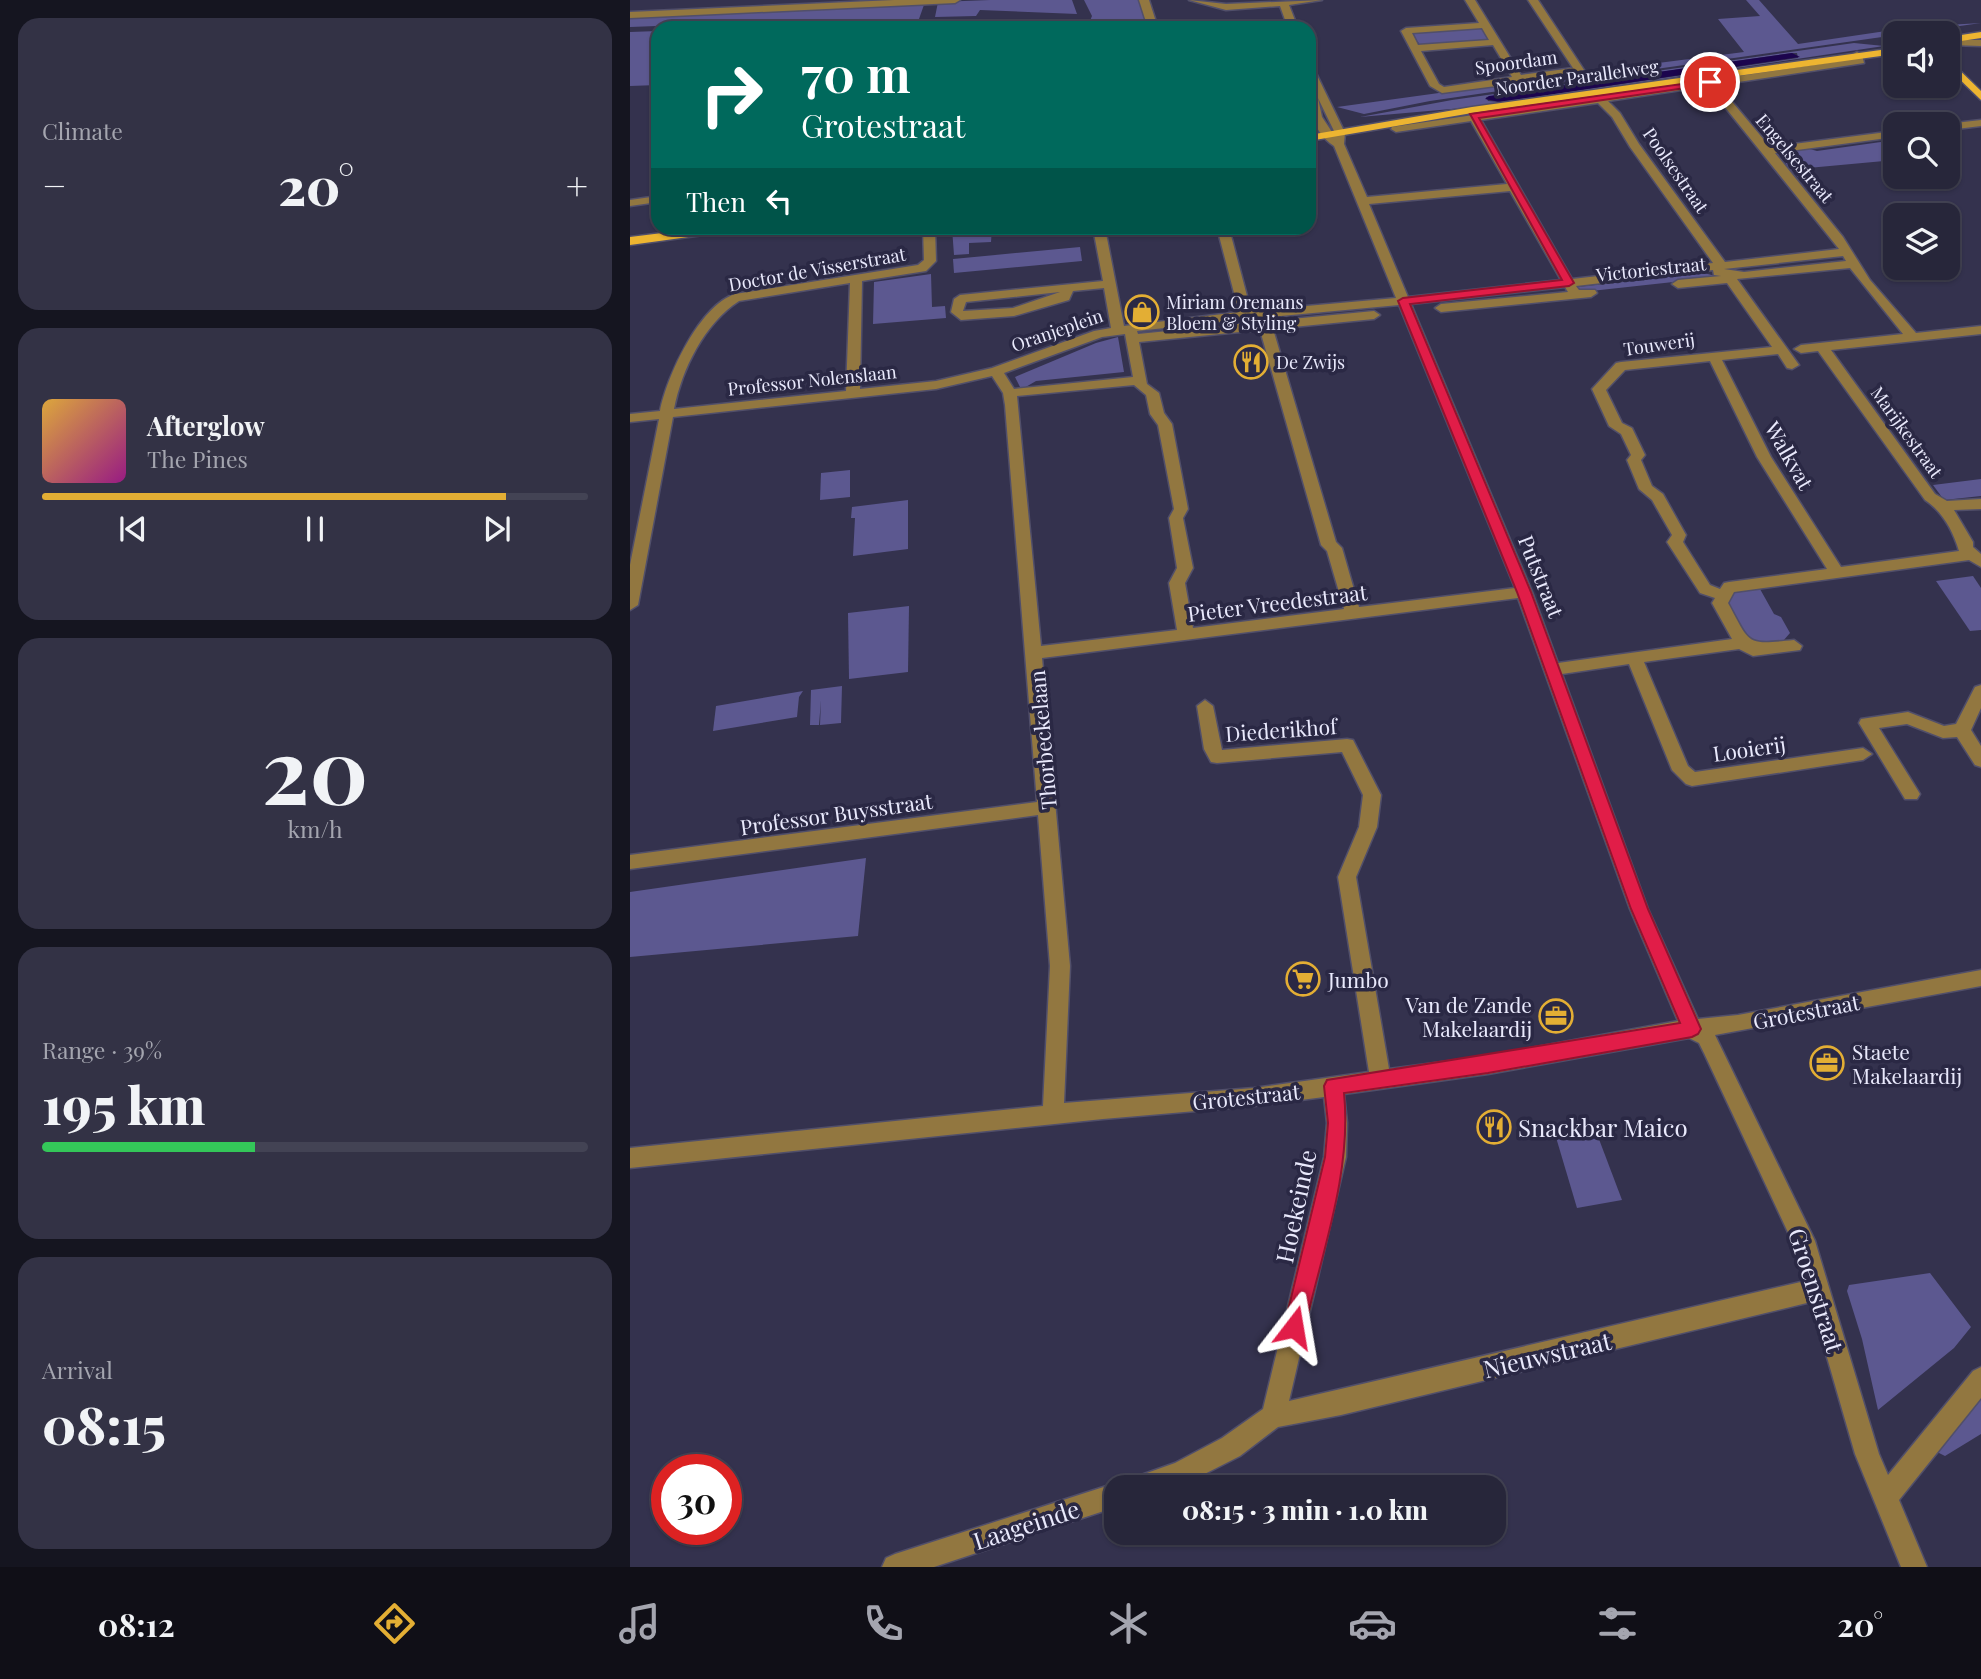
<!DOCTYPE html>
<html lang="en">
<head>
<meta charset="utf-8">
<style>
  :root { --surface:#27263a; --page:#333245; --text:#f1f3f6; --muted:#a4a5af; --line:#434354; --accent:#e3ae34 }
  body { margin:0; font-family:"Playfair Display",serif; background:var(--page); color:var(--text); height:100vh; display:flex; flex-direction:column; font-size:26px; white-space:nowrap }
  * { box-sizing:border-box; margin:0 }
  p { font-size:23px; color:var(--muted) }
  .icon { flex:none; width:38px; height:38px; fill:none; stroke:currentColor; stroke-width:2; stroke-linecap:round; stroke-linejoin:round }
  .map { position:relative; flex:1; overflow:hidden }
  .panel { display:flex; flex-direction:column; gap:18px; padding:18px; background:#151520; width:630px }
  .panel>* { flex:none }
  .top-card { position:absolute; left:21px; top:21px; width:665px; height:214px; border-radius:21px; box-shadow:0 2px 5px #0004,0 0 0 2px var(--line); background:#00695c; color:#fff; overflow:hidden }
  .fabs { position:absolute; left:1253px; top:21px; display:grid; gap:14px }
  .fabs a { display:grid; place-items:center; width:77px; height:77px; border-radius:14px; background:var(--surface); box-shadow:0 2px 5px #0004,0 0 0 2px var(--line); font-size:35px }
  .speed { position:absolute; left:21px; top:1454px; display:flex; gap:14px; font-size:35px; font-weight:700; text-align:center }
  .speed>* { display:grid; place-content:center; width:91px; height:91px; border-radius:50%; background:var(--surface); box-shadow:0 2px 5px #0004,0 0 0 2px var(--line); line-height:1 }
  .speed .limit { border:10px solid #d22; background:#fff; color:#111 }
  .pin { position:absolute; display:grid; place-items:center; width:60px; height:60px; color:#fff; margin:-30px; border:4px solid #fff; border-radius:50%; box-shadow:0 2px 7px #0007 }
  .me { position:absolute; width:77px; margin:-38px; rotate:14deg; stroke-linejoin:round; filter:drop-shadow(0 0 5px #0008) }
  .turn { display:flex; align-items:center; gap:24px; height:147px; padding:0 35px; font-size:32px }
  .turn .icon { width:91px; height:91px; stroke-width:2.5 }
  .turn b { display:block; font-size:49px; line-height:60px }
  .then { display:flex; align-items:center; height:66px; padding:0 35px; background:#0003; gap:14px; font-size:26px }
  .big { font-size:52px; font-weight:800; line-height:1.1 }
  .panel .tile { flex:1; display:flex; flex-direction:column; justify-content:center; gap:10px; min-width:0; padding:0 24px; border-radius:21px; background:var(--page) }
  .panel .dial { align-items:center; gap:0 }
  .dial b { font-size:91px; line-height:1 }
  .song { display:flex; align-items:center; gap:21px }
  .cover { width:84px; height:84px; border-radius:10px; background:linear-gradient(135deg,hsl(40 70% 55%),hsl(310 70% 35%)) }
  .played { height:7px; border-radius:4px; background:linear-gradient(90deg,var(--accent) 85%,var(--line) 85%) }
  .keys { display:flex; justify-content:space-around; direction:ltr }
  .heat { display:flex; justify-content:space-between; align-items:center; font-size:38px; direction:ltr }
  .charge { height:10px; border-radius:5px; background:linear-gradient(90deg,#34c759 39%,var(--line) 0) }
  .trip { position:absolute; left:474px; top:1475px; width:402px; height:70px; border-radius:21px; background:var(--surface); box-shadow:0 2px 5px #0004,0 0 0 2px var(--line); font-weight:800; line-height:70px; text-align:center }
  .tab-bar { display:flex; height:112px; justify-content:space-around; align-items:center; background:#100f17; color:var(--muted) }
  .tab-bar .icon { width:49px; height:49px }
  .tab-bar .on { color:var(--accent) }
  .tab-bar b { font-size:32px; color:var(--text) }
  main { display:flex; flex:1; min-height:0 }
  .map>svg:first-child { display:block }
</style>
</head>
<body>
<main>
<section class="panel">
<div class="tile"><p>Climate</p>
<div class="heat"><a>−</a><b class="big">20°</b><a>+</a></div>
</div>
<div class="tile">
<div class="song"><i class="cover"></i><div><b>Afterglow</b><p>The Pines</p></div></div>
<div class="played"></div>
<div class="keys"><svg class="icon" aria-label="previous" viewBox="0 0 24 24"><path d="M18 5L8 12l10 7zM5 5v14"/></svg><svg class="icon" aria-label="pause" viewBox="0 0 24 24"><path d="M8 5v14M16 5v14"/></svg><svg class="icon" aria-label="next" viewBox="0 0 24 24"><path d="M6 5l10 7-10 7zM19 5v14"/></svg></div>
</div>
<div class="tile dial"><b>20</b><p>km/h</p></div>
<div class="tile"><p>Range · 39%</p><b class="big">195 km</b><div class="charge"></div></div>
<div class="tile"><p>Arrival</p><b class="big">08:15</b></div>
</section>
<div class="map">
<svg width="1351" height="1567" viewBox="0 0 1351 1567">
  <rect width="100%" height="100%" fill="#34324e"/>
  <g fill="#5c5890" fill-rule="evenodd">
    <polygon points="360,0 442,0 447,14 350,10 346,16 305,17 308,2"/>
    <polygon points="454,0 511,0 518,28 457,28 462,16"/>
    <polygon points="1116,0 1129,0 1168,44 1283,27 1351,23 955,79 950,73 1114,52 1088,19 1130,16"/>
    <polygon points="295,2 289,19 279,19 276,28 269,28 271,21 164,24 162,28 80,24 0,27 0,16"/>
    <polygon points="848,27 853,28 859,39 790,45 783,35 787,32"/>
    <polygon points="28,31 28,85 0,86 0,32"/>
    <path d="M1224,43L1254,46L844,107L730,117L822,100ZM1162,53H1167L1168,58L870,102L858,101L856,97Z"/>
    <polygon points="946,74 951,79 800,101 734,114 707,107"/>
    <polygon points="1265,140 1265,160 1178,168 1181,173 1179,180 1171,180 1157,166 1154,158 1146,155 1150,151 1176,148 1187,151"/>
    <polygon points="322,228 362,228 361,242 339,243 339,254 324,255"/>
    <polygon points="450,247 452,261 324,273 323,259"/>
    <polygon points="1074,273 1089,277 952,292 947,287"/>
    <polygon points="301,274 302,307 315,306 316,318 243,324 244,282"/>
    <polygon points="488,337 494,372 406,381 394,388 390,387 385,377 466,343"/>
    <polygon points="220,470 220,497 190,500 191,473"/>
    <polygon points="1351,479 1351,496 1314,500 1303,485"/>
    <polygon points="278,500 278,549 223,556 225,518 221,518 222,507"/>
    <polygon points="1343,576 1351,588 1351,630 1340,631 1306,581"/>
    <polygon points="1125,588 1130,589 1144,614 1151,617 1160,633 1153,641 1118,643 1096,603 1106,590"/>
    <polygon points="279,606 278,672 219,679 218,613"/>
    <polygon points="212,686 211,723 190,725 191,700 189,725 180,725 181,690"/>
    <polygon points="173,691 169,697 167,717 83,731 86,706"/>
    <polygon points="236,858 228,936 0,957 0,892"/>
    <polygon points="964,1126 992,1200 947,1208 925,1134"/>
    <polygon points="1300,1273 1341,1327 1324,1348 1248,1410 1232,1339 1217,1291 1219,1285"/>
    <polygon points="1351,1398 1351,1434 1315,1456 1307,1452"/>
  </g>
  <polygon fill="#1c054e" points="1162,53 1170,57 870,102 855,99 859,96"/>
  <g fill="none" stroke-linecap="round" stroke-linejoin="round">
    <defs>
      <g id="minor">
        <polygon points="264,0 330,0 325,3 0,18 0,12"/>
        <polygon points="509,0 519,0 528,28 518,28"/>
        <polygon points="559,0 596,4 692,0 659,5 668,28 658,28 650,6 596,10"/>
        <path d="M835,0H845L891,75L943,68L898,0H908L954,70L889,83L812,93L800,86L771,31L776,28L849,23ZM852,28L859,40L788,45L782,33ZM863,45L882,77L814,87L809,84L791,51Z"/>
        <polygon points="1324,40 1351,40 1351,46 1321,45 1319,43"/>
        <path d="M1227,52L1232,55L1234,63L1088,85L1140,147L1265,131V137L1145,153L1213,237L1240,280L1286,333L1351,326V334L1201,350L1305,494L1317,501L1351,499V509L1324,510L1343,542V547L1351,554V567L1339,560L1104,592L1098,603C1121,645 1115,645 1164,640L1172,646L1170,650L1123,656L1109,649L1014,662L1058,766L1065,772L1233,748L1242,754L1233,760L1062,786L1056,784L1042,770L999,664L932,674L1018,909L1068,1019L1108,1015L1351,970V986L1085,1035L1185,1241L1249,1454L1258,1475L1343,1371L1351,1367V1398L1269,1500L1297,1567H1271L1225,1454L1181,1302L711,1415L648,1427L610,1456L547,1488H497L500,1479L545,1463L592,1438L633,1409L694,1157L697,1123L694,1097L624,1106L473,1119L0,1168V1148L413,1106L420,966L408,815L0,869V855L407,802L375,405L373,393L362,376L306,389L43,417L8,605L0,610V565L29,419L0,422V414L30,411C37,376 69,306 105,294L288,265L294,260L293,228H305L306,261L296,271L232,281L230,389L306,381L362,368L464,331L481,328L474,288L443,291L439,300L384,316L331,320L321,312L324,299L330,295L473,281L463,228H475L494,326L609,312L587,228H599L621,311L766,298L704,146C676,127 679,96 679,66L684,69L715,133L714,144L737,197L877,184L841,121L766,132L761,129L762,127L1224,59L1222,55ZM1078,86L1209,249L1095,262L1009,144L990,113L978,101ZM688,98L705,133L704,135L692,117ZM968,103L982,117L1000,147L1083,263L942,279L851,120ZM880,191L931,280L778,297L739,204ZM1213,256L1216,261L1114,272L1094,269ZM1220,268L1273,334L1171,345L1164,349L1171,353L1188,351L1295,500C1313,512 1323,531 1329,551L1211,567L1141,457L1092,360L1148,354L1157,368L1162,369L1169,365L1107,279ZM1083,270L1084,275L1091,276L1048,280L1042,284L1048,288L1097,283L1142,347L991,362L986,363L962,389L979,426L991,434L1001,455L997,460L1009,489L1022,500L1042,535L1037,542L1070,593L1085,598L1082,603L1102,639L928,663L902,592L781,304L935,287L938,292L811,304L805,308L811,312L961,297L967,293L965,290H949L946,286ZM220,283L216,391L44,409C52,369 74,324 109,301ZM430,292L383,308L333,311L336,302ZM769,305L885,588L729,607L712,548L706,542L643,329L744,319L750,315L744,311L641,321L639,317ZM627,318L628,322L508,334L507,331ZM630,330L691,545L697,551L714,609L563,628L555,583L563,568L553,518L558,509L556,498L542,424L534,413L529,393L517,384L509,342ZM495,334L503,377L384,389L374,373L472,337ZM1080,361L1127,457L1197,569L1099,582L1094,583L1090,589L1080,585L1053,542L1056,535L1033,494L1022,486L1011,460L1015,455L1002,428L992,423L976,390L995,370ZM504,385L516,395L520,414L528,425L544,509L539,518L547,568L539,583L547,630L411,646L387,396ZM888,598L1000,909L1048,1021L858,1056L759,1069L726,877L747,827L751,795L723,740L717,739L592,750L583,706L575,700L567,706L574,749L581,762L587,763L712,752L733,795L729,827L708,877L739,1072L624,1088L434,1103L440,966L412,658ZM1059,1038L1069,1043L1074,1053L1163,1243L1175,1281L659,1401L716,1157L717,1123L714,1094L858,1074Z"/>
        <polygon points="1351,120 1351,126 1318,130 1316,124"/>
        <polygon points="28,196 28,202 0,206 0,200"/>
        <polygon points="1351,685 1351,708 1341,730 1351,746 1351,767 1345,765 1327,737 1313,738 1277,724 1249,728 1290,794 1287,799 1275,799 1229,723 1231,719 1278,712 1314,726 1326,724 1345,687"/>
        <polygon points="486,1483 495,1488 486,1488 486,1507 304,1567 252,1567 256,1558 265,1554"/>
      </g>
      <g id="major">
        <polygon points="1351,32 1351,38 1318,43 1318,37"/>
        <polygon points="1265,48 1265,54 842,113 679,141 679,135 842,107"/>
        <polygon points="1318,59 1351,91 1351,100 1318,68"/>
        <polygon points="73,228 101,228 95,232 0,245 0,237"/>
      </g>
    </defs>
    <use href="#minor" stroke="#514f6a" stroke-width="3"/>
    <use href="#major" stroke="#514f6a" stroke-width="3"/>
    <use href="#minor" fill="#927740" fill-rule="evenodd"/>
    <use href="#major" fill="#edb531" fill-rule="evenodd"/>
  </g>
  <path fill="#e11d48" stroke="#92132f" stroke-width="2" d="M1080,80L1083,84L849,118L944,283L939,286L780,304L901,592L1018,909L1071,1029L1068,1034L1062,1037L858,1073L714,1093C722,1172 692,1252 675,1327L672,1335L664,1338L657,1335L654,1327L695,1157L698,1123L694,1086L697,1080L1050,1023L1001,909L887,592L768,301L773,298L932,280L840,114Z"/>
  <defs>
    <symbol id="shop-ring" viewBox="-11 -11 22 22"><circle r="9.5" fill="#2a2844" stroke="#e3ae34" stroke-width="1.5"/><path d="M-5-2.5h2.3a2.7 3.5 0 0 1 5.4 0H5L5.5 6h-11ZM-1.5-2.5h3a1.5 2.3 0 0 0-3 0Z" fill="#e3ae34"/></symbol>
    <symbol id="restaurant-ring" viewBox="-11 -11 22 22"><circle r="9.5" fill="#2a2844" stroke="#e3ae34" stroke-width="1.5"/><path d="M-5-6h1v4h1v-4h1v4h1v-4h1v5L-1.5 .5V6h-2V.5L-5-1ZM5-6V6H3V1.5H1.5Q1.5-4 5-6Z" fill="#e3ae34"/></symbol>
    <symbol id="supermarket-ring" viewBox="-11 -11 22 22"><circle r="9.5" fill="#2a2844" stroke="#e3ae34" stroke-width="1.5"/><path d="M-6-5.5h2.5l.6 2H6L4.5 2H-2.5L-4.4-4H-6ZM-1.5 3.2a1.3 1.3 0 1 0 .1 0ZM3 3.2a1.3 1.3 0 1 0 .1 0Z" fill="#e3ae34"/></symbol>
    <symbol id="office-ring" viewBox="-11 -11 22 22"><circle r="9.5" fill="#2a2844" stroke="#e3ae34" stroke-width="1.5"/><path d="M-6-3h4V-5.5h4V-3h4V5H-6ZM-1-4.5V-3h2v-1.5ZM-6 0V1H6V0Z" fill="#e3ae34"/></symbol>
  </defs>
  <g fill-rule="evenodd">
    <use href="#shop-ring" x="493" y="293" width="38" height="38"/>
    <use href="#restaurant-ring" x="602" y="343" width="38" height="38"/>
    <use href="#supermarket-ring" x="654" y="960" width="38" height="38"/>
    <use href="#office-ring" x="907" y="997" width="38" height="38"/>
    <use href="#office-ring" x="1178" y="1044" width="38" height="38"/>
    <use href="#restaurant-ring" x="845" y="1108" width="38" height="38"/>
  </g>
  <g text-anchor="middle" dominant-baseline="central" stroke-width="7" stroke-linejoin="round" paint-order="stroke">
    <g font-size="18" fill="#e9e9fc" stroke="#2a2844">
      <text transform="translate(886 62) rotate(-8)">Spoordam</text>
      <text transform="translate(947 77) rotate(-8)">Noorder Parallelweg</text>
      <text transform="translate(1165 158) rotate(50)">Engelsestraat</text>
      <text transform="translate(1046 170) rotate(55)">Poolsestraat</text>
      <text transform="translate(187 269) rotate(-10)">Doctor de Visserstraat</text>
      <text transform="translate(1021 269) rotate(-6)">Victoriestraat</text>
      <text transform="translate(427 330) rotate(-19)">Oranjeplein</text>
      <text transform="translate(1029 344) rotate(-8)">Touwerij</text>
      <text transform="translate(182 380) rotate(-6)">Professor Nolenslaan</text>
      <text transform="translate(1277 432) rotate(54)">Marijkestraat</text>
    </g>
    <g font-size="18" fill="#e9e9fc" stroke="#2a2844" text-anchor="start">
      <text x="536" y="302">Miriam Oremans<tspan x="536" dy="21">Bloem &amp; Styling</tspan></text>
      <text x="646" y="362">De Zwijs</text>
    </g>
    <g font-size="21" fill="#e9e9fc" stroke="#2a2844">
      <text transform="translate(1160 455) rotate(60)">Walkvat</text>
      <text transform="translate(912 576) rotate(68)">Putstraat</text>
      <text transform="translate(647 602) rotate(-7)">Pieter Vreedestraat</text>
      <text transform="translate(651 729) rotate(-4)">Diederikhof</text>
      <text transform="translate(412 740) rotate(-95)">Thorbeckelaan</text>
      <text transform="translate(1119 748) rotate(-8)">Looierij</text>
      <text transform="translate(206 813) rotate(-8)">Professor Buysstraat</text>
      <text transform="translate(1176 1011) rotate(-11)">Grotestraat</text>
      <text transform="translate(616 1096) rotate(-6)">Grotestraat</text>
    </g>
    <g font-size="21" fill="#e9e9fc" stroke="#2a2844" text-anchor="start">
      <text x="698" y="979">Jumbo</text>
      <text x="902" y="1004" text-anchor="end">Van de Zande<tspan x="902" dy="24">Makelaardij</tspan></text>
      <text x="1222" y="1051">Staete<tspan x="1222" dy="24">Makelaardij</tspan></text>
    </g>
    <g font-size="24" fill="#e9e9fc" stroke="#2a2844" text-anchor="start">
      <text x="888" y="1127">Snackbar Maico</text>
    </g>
    <g font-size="24" fill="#e9e9fc" stroke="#2a2844">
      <text transform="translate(665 1206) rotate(-78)">Hoekeinde</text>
      <text transform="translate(1187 1290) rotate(72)">Groenstraat</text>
      <text transform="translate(917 1354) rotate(-13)">Nieuwstraat</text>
      <text transform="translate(396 1524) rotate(-18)">Laageinde</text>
    </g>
  </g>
</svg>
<div class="fabs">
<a><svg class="icon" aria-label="sound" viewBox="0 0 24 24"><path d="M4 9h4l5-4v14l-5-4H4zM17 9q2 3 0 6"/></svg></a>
<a><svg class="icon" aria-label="search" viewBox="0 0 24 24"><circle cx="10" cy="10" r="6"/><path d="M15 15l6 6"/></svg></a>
<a><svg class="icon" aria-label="layers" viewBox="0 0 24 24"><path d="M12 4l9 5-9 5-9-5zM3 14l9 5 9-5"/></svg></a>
</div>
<div class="speed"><div class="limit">30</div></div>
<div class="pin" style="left:1080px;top:82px;background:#d93025"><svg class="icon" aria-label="arrive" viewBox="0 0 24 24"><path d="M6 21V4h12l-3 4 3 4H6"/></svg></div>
<svg class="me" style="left:664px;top:1327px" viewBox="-20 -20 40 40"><path d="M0-17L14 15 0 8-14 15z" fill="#e11d48" stroke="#fff" stroke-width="4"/></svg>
<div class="trip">08:15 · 3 min · 1.0 km</div>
<div class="top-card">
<div class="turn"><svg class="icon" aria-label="right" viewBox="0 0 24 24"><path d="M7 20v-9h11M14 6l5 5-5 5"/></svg><div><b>70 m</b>Grotestraat</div></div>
<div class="then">Then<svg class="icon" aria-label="left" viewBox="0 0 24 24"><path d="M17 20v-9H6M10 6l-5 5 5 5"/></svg></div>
</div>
</div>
</main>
<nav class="tab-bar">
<b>08:12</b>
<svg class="icon on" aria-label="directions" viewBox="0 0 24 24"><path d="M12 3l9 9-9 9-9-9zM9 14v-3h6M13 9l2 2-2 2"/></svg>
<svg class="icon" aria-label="music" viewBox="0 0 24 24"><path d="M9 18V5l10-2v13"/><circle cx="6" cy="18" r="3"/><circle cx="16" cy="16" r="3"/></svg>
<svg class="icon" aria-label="phone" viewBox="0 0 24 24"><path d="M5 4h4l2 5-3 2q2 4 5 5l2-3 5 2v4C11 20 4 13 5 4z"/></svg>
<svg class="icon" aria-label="climate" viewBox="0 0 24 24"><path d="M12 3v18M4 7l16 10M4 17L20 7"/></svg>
<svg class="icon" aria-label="car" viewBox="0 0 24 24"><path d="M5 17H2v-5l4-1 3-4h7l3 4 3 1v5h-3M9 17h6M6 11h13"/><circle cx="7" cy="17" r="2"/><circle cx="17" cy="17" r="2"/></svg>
<svg class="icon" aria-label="filters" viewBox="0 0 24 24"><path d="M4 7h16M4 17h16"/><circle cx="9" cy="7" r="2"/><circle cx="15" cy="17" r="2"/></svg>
<b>20°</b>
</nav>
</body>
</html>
